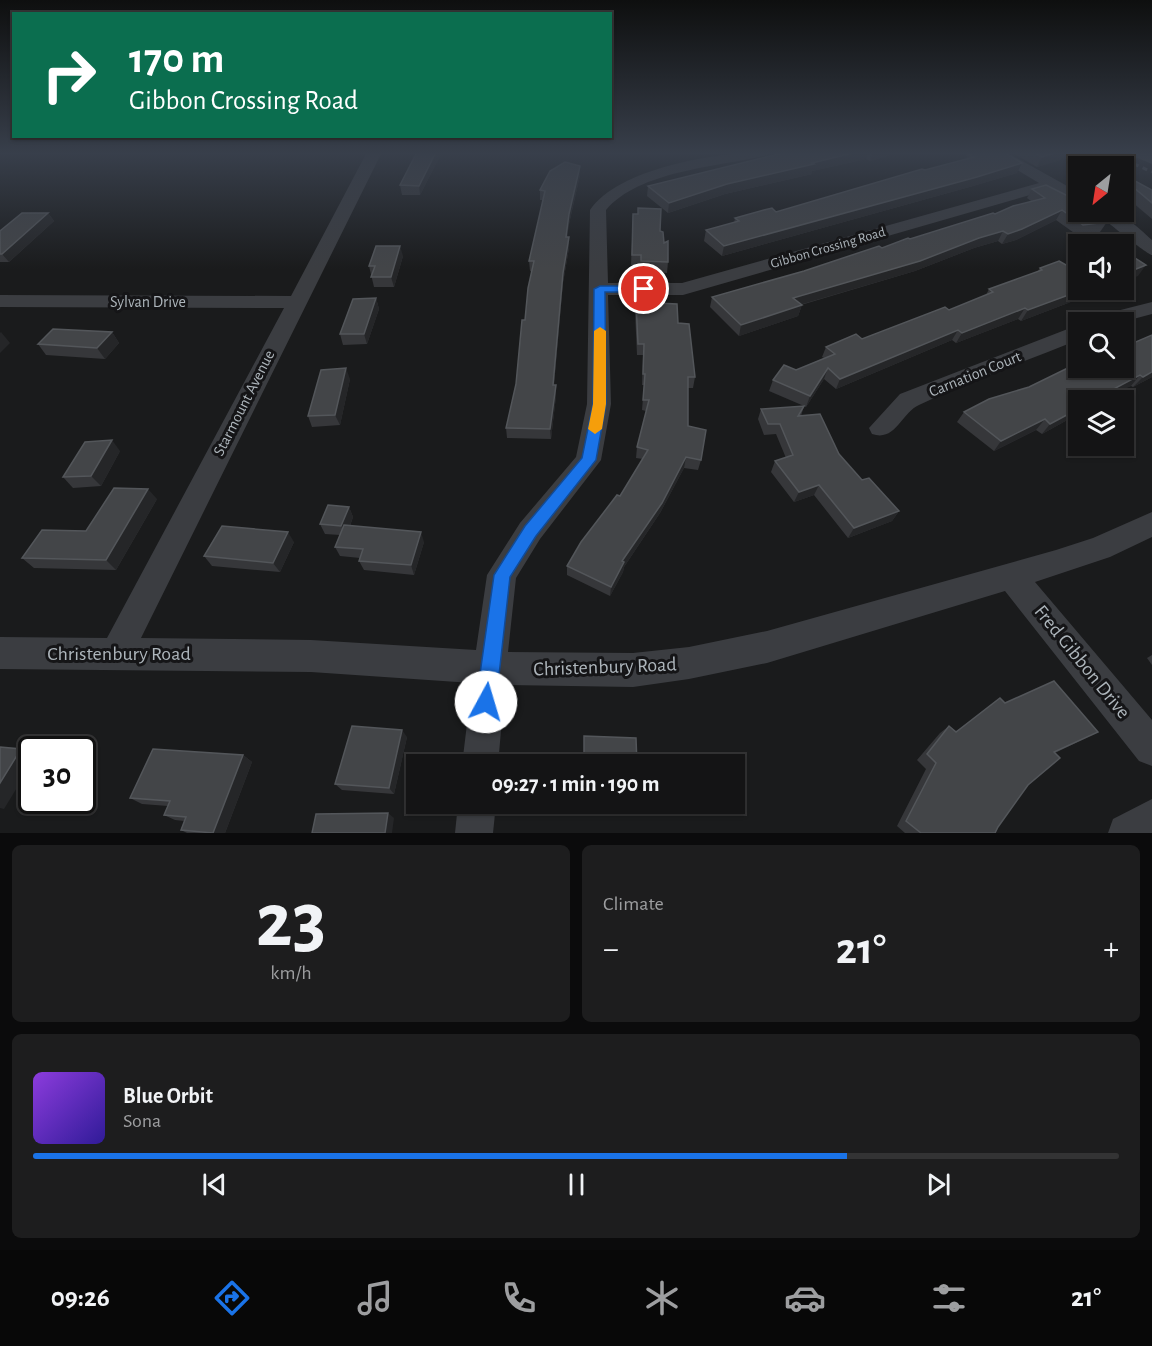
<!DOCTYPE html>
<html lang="en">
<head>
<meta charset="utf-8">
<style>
  :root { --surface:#141415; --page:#1d1d1e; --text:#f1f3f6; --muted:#9d9ea0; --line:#333334; --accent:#1a73e8 }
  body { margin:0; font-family:"Alegreya Sans",sans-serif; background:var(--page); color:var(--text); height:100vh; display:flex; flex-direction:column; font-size:22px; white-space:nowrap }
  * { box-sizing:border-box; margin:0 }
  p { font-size:20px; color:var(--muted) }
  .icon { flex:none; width:33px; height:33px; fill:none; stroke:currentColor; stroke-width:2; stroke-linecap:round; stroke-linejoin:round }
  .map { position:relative; height:833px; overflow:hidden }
  .details { display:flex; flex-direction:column; gap:12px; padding:12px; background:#0b0b0c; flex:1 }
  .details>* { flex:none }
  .hud { position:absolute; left:12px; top:12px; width:600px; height:126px; border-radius:0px; box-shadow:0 2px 4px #0004,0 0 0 2px var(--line); background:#0b6e4f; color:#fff; overflow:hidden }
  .needle { width:39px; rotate:210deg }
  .tools { position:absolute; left:1068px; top:156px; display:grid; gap:12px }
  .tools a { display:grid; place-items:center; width:66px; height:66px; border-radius:0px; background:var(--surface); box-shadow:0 2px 4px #0004,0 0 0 2px var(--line); font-size:30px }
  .speed { position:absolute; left:18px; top:736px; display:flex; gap:12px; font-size:30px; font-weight:700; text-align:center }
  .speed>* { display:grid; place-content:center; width:78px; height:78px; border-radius:50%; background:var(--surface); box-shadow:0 2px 4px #0004,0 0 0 2px var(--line); line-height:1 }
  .speed .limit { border:3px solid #111; border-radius:9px; background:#fff; color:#111 }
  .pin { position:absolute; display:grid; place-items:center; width:51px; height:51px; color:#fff; margin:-26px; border:3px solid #fff; border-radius:50%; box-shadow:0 2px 6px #0007 }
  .me { position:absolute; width:66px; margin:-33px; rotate:6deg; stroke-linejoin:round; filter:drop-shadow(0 0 4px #0008) }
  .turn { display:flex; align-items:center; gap:21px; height:126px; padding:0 18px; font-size:27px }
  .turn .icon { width:78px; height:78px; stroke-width:2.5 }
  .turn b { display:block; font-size:42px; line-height:51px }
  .big { font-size:45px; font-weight:700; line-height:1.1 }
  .details .widget { flex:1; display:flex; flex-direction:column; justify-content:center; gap:9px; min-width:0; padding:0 21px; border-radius:9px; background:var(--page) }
  .details .dial { align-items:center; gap:0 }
  .dial b { font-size:78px; line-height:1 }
  .song { display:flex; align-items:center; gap:18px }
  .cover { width:72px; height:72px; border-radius:9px; background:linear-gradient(135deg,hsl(270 70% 55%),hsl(250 70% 35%)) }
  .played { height:6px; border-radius:3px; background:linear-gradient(90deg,var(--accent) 75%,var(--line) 75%) }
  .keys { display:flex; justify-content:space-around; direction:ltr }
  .heat { display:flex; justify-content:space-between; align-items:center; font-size:33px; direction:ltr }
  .details .tiles { flex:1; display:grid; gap:12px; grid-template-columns:1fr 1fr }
  .widget:last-child { grid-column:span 2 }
  .trip { position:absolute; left:406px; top:754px; width:339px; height:60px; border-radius:0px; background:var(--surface); box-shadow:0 2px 4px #0004,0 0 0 2px var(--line); font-weight:700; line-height:60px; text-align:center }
  .menu { display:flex; height:96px; justify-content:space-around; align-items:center; background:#080808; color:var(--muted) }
  .menu .icon { width:42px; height:42px }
  .menu .on { color:var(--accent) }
  .menu b { font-size:27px; color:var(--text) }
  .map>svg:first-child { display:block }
</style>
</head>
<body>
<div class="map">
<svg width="1152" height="833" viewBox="0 0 1152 833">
  <rect width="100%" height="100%" fill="#1a1b1c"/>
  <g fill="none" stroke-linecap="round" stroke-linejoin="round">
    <g fill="#3b3d41" fill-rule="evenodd">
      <path d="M367,152H382L141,638L311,640L476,650L487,575L520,523L576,457L587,404L590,210C620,167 720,152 769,152L767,155C719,167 640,170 606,210L608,283H682L1039,183L987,152H1006L1078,192V203L1051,189L683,295H608L611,404L601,460L540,539L516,578L508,652L633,653L689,647L767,631L1056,550L1093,538L1152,512V537L1110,557L1035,582L1152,720V766L1139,761L1005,591L767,663L689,679L633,687L505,685L498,765H462L472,683L311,672L0,669V637L107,638L284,308L0,307V295L291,296Z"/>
      <path d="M1096,212C1120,209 1134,224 1152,240V255C1148,255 1099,216 1096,212Z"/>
      <polygon points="1152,302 1152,314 1122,322 1090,322 1093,317"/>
      <path d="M1078,325V340C1026,361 971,380 919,405C901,413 896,442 872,434L869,428L900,394Z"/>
      <polygon points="1152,799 1152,833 1108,833 1113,819"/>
      <polygon points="458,804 496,804 493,833 455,833"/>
    </g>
    <polygon fill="#494d51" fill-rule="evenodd" points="1130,152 1152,152 1152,164 1133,156"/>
    <polyline stroke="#4e5256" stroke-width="3" stroke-dasharray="5 4.5" stroke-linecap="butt" points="1108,152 1152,172"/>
  </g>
  <g fill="#36373a">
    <polygon points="417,152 442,152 420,195 402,195 400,185"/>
    <polygon points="786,152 901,152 870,161 866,159 812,171 812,174 725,194 668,213 647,196 648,186"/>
    <polygon points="1011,152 1064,152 1060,160 1037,167"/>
    <polygon points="968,155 1017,173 973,186 722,256 704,241 706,230 734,223 735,218 776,212 966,159"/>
    <polygon points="580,175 569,224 567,237 569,248 563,283 554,385 556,385 556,396 551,439 507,438 506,428 516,384 532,272 530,271 529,261 543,200 540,200 540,190"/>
    <polygon points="1135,181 1152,190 1152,219 1125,196"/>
    <polygon points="1032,189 1107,216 1104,220 1107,222 1100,232 1077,235 1056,220 1016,240 1002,244 998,241 974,248 915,271 801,305 802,305 798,316 739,336 710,307 712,297 804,271 995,214 1031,201 1027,198"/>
    <polygon points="48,213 54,221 9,262 0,262 0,231"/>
    <polygon points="633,214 660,231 668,262 667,273 640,271 640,265 631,265"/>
    <polygon points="403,256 394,287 374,287 369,266"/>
    <polygon points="1040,268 1078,290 1102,290 1021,321 1018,319 956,343 952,340 836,389 824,379 806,407 804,406 801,416 839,454 862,480 899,511 892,521 848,538 814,495 794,502 771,472 775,461 786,458 776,434 764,435 758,419 761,409 804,406 769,391 773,380 796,370 824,358 822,357 826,347 862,339 949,310 986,295 989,289 1037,272"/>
    <polygon points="376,298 379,309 367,344 343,345 340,334"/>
    <polygon points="636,302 678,323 695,377 693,388 688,388 688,426 701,460 698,470 684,468 660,513 624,567 623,572 610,596 567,575 567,566 620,496 643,459 636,458 637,447 646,411 642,410 644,385 642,385 643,355 637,355 635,312"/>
    <polygon points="112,332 119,343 105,359 46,355 38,344"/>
    <polygon points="1124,368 1152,377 1133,387 1131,386 1078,400 1078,414 1042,434 1036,430 994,451 957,422 964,412"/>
    <polygon points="350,379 340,425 312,427 308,416"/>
    <polygon points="120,451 101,486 73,488 63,477"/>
    <polygon points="157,499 116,570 34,568 22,558 86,531"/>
    <polygon points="349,507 353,517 350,526 424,542 414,575 364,570 359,561 360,558 340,556 335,547 340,535 325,534 320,524"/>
    <polygon points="294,542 280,572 212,566 204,556"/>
    <polygon points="1152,655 1152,665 1147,658"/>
    <polygon points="1005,703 1098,732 1055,753 1028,785 998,827 995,833 905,833 897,826 926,769 917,760 940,733 949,726 956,731"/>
    <polygon points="407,737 394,794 342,790 335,784"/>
    <polygon points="243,755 252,762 225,833 187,833 181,830 184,821 175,820 164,815 168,806 142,804 130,798"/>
    <polygon points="569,804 638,804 637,808 569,806"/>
  </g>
  <g fill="#252628">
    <polygon points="436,152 442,152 420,195 419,186"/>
    <polygon points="857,152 868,152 866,159 812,171 812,174 725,194 668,213 669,203 727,184 812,163"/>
    <polygon points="873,152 901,152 870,161"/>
    <polygon points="1058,152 1064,152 1060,160 1037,167 1042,157"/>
    <polygon points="1022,163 1017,173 973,186 722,256 724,246"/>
    <polygon points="580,166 580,175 569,224 566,247 566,237 569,214"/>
    <polygon points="1062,210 1056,220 1016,240 1002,244 1008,234"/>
    <polygon points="48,213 54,221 9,262 2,254"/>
    <polygon points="1003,231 998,241 974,248 915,271 789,308 793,298 979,238"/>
    <polygon points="569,237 569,248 563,283 553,396 553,385 563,273"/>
    <polygon points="400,246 403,256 394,287 391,277"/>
    <polygon points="1146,265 1138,276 1124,281 1124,274"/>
    <polygon points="1082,290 1102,290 1021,321 1028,310"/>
    <polygon points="376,298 379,309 367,344 364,334"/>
    <polygon points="802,305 798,316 739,336 741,325"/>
    <polygon points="1025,308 1018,319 956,343 962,333"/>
    <polygon points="958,330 952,340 836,389 840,379"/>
    <polygon points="1,332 10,343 0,353 0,333"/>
    <polygon points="112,332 119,343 105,359 97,348"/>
    <polygon points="346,368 350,379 340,425 335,415"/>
    <polygon points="828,368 824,379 806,407 810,396"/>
    <polygon points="1152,372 1152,377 1133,387 1143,377"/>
    <polygon points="1140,375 1131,386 1104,400 1093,400"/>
    <polygon points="556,385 556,396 551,439 550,429"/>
    <polygon points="1078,409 1078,414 1042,434 1050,424"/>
    <polygon points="1045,419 1036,430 994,451 1001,441"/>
    <polygon points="112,440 120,451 101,486 91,476"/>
    <polygon points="686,457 684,468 660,513 624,567 623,572 610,596 611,587 622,561"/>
    <polygon points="819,485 814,495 794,502 799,492"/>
    <polygon points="148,489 157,499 116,570 106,560"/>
    <polygon points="349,507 353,517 346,536 341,526"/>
    <polygon points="899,511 892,521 848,538 854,528"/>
    <polygon points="288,532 294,542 280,572 273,563"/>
    <polygon points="421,532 424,542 414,575 411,565"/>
    <polygon points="402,730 407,737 394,794 389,788"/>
    <polygon points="21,749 32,753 32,763 4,809 0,808 0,783"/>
    <polygon points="243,755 252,762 225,833 213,833"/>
    <polygon points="388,813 394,818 392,833 385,833"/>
  </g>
  <g fill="#434548" stroke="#53565a" stroke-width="1.5">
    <polygon points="417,152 436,152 419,186 400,185"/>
    <polygon points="786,152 857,152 812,163 814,164 727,184 669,203 648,186"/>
    <polygon points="976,152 1004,152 1022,163 977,177 724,246 706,230 739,221 735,218 764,210 772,208 776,212 922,169 925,170 974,157 968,155"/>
    <polygon points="1033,152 1058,152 1042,157"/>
    <polygon points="565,162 580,166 569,214 566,237 569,237 563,273 553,385 556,385 550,429 506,428 516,384 522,320 525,320 528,288 534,261 529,261 545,191 540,190 550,171"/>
    <polygon points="1135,181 1152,190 1152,203 1132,186"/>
    <polygon points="1046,185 1078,201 1078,212 1099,212 1107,216 1099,217 1107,222 1083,225 1062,210 1022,229 1008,234 1003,231 979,238 920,261 793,298 802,305 741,325 712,297 804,271 879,246 882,248 908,238 910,239 993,213 995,214 1013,206 1045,198 1032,189"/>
    <polygon points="638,208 661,209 660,231 663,232 664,243 668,241 668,262 641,261 641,255 632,255 633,214 638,214"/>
    <polygon points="22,213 48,213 2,254 0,254 0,231"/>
    <polygon points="376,246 400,246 391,277 371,277 375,266 369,266"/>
    <polygon points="1124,251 1146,265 1124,274"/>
    <polygon points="1059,261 1066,265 1078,261 1078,290 1082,290 1028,310 1025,308 962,333 958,330 840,379 828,368 810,396 773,380 784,365 796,370 835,354 826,347 856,334 862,339 945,307 949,310 993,292 989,289 1042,270 1040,268"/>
    <polygon points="376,298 364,334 340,334 353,299"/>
    <polygon points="636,302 677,304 678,323 689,324 695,377 688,377 688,426 706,430 701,460 686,457 662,503 622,561 624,562 611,587 567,566 581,542 617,495 620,496 648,450 637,447 649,400 643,400 645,374 643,374 644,344 638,344"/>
    <polygon points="53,329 112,332 97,348 38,344"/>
    <polygon points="1152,335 1152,372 1143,377 1140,375 1093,400 1078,400 1078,409 1050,424 1045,419 1001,441 964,412 989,399 1029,387 1078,363 1078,368 1124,368 1124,347"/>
    <polygon points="346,368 335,415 308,416 321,370"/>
    <polygon points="804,406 798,416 820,414 839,454 862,480 869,478 899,511 854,528 819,485 799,492 775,461 793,455 780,424 768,424 761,409"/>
    <polygon points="112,440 91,476 63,477 85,442"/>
    <polygon points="114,488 148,489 106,560 22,558 42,530 86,531"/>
    <polygon points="328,505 349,507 341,526 320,524"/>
    <polygon points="344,525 421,532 411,565 359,561 363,549 335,547"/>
    <polygon points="222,526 288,532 273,563 204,556"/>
    <polygon points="1054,681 1098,732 1054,752 1060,758 1028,785 998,827 995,833 921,833 906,821 936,763 927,754 949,726 956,732 1000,698 1005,703"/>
    <polygon points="352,726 402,730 389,788 335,784"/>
    <polygon points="584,736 636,738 637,765 584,765"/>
    <polygon points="0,747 21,749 0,783"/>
    <polygon points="153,749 243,755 213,833 181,830 186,817 164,815 170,801 130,798"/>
    <polygon points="388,813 385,833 312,833 316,814"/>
  </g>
  <linearGradient id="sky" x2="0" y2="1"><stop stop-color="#0e0f0f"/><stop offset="0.57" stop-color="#383f4b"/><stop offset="1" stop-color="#383f4b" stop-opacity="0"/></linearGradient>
  <rect width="1152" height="269" fill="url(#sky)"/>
  <polygon fill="#1a73e8" stroke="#114b97" stroke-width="1.5" points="600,286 644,286 649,289 644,292 605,292 606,404 596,460 536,536 510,577 496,702 493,709 486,712 479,709 476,702 494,575 525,526 582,458 593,404 594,289"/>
  <polygon fill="#f59e0b" points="600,327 606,331 606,404 602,429 595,434 588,429 593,404 594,331"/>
  <g text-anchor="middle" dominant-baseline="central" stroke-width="6" stroke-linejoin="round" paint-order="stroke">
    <g font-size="14" fill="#adb5bb" stroke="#151517">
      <text transform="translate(828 248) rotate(-16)">Gibbon Crossing Road</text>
    </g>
    <g font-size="16" fill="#adb5bb" stroke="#151517">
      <text x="148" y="302">Sylvan Drive</text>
      <text transform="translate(975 374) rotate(-22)">Carnation Court</text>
      <text transform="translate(244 403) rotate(-63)">Starmount Avenue</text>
    </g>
    <g font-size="20" fill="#adb5bb" stroke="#151517">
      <text x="119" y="654">Christenbury Road</text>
      <text transform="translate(1082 662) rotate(51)">Fred Gibbon Drive</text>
      <text transform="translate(605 667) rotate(-2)">Christenbury Road</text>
    </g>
  </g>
</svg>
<div class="tools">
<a><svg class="needle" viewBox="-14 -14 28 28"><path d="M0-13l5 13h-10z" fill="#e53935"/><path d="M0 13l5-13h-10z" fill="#9d9ea0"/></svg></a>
<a><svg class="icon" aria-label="sound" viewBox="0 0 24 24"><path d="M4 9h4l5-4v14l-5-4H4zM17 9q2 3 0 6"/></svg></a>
<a><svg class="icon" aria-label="search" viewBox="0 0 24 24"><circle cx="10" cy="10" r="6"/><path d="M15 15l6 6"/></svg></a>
<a><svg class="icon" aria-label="layers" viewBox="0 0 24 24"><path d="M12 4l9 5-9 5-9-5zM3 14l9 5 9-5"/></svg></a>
</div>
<div class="speed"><div class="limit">30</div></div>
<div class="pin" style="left:644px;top:289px;background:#d93025"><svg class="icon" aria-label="arrive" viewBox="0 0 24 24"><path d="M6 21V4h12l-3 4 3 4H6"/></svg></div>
<svg class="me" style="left:486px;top:702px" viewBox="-20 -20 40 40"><circle r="19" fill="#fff"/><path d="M0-13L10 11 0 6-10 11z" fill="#1a73e8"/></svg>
<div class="trip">09:27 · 1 min · 190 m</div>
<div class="hud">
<div class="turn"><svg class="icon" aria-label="right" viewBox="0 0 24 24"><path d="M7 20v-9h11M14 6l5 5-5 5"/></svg><div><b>170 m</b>Gibbon Crossing Road</div></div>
</div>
</div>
<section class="details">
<div class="tiles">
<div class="widget dial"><b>23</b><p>km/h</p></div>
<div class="widget"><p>Climate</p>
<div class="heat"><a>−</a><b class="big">21°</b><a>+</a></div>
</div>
<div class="widget">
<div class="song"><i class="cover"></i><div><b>Blue Orbit</b><p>Sona</p></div></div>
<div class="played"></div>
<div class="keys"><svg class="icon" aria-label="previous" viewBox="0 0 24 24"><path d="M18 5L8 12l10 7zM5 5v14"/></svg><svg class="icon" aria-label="pause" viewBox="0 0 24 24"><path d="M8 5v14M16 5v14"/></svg><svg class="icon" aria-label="next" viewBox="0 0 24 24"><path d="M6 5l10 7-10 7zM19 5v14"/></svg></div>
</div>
</div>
</section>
<nav class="menu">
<b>09:26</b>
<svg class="icon on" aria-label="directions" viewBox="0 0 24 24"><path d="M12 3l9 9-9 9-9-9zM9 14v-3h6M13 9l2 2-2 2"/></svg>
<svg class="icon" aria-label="music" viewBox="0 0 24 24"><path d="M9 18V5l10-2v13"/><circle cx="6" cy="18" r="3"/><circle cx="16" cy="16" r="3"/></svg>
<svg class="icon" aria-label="phone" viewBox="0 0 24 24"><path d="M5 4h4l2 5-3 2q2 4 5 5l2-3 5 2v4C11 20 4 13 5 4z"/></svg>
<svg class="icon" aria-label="climate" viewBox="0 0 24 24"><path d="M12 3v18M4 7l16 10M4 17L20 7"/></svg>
<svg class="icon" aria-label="car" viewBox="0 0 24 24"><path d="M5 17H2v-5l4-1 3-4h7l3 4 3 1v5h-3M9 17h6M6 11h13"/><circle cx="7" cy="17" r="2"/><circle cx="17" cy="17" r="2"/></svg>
<svg class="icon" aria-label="filters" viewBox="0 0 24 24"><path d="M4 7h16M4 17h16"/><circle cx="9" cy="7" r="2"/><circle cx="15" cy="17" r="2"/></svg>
<b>21°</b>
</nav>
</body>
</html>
